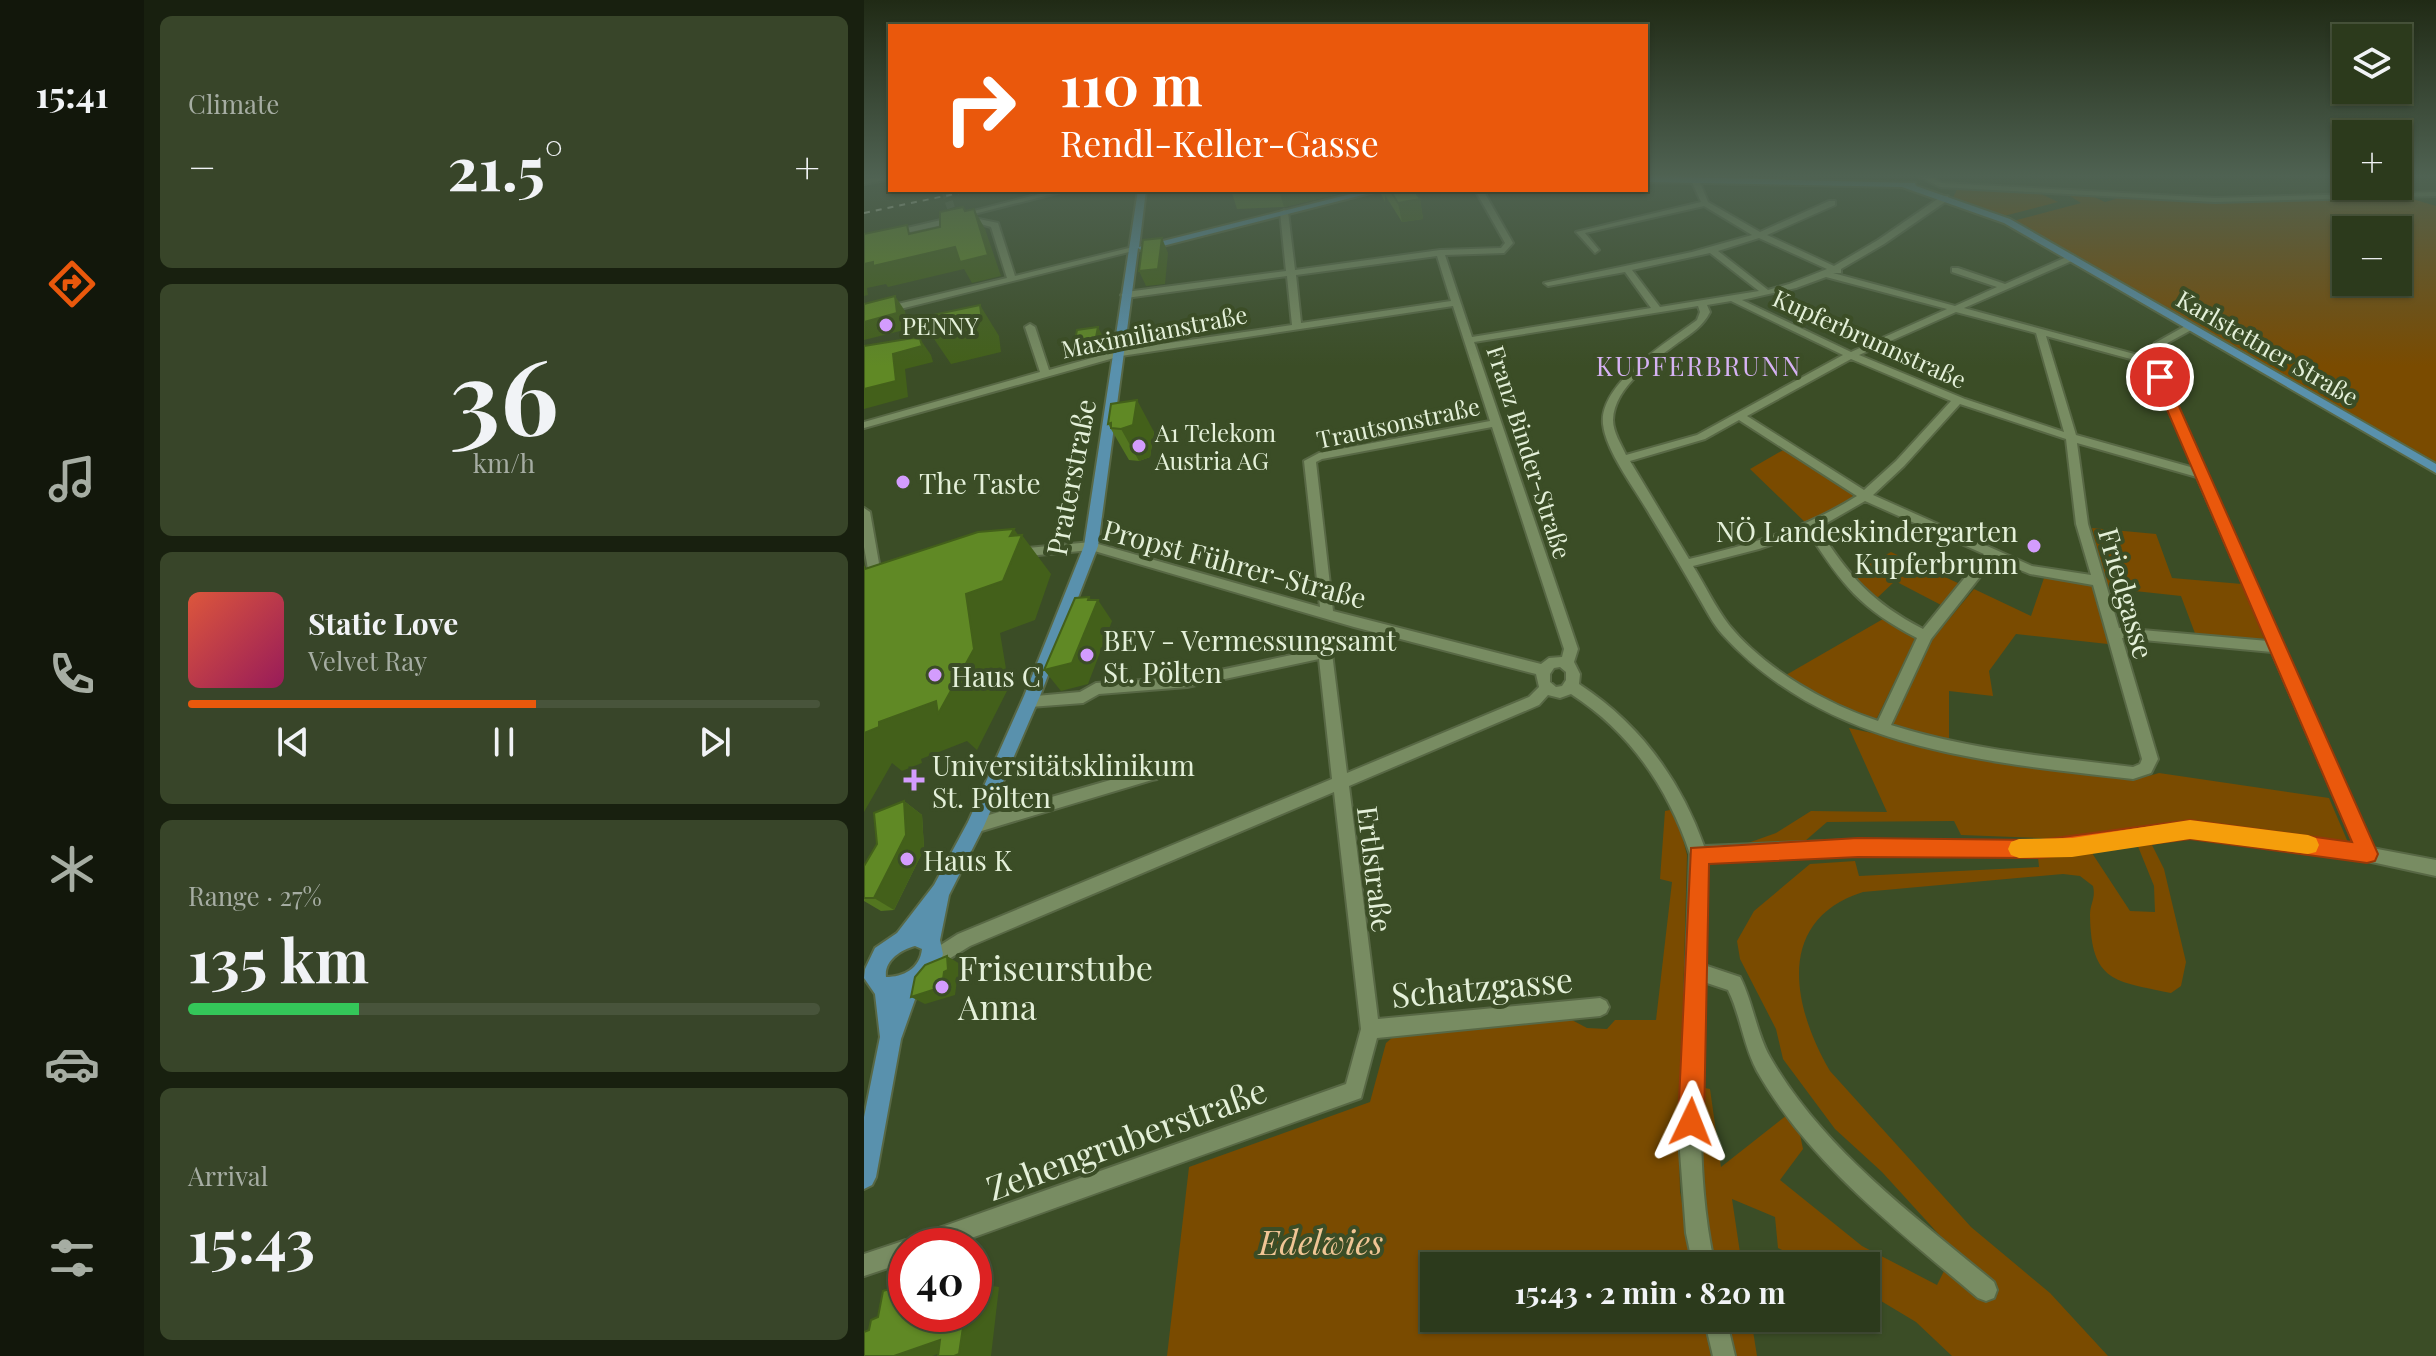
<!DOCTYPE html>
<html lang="en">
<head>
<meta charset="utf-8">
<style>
  :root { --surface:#2c3a1c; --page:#384529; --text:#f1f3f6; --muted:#a6ada3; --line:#48543b; --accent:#ea580c }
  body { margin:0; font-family:"Playfair Display",serif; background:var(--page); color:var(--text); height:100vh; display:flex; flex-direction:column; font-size:30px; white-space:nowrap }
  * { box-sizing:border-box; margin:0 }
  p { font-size:26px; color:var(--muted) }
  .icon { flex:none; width:44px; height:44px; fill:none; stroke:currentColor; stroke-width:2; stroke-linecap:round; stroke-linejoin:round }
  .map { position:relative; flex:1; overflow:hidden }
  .sheet { display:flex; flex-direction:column; gap:16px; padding:16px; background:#18200f; width:720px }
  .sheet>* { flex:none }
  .hud { position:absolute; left:24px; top:24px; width:760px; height:168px; border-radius:0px; box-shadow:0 2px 6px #0004,0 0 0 2px var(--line); background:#ea580c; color:#fff; overflow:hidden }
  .buttons { position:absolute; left:1468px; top:24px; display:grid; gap:16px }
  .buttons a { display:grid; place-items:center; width:80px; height:80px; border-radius:0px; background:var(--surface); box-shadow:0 2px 6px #0004,0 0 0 2px var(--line); font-size:40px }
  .speed { position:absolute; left:24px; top:1228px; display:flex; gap:16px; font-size:40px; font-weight:700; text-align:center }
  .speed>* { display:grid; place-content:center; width:104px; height:104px; border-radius:50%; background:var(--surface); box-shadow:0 2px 6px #0004,0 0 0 2px var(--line); line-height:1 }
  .speed .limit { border:12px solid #d22; background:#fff; color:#111 }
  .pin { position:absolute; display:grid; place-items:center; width:68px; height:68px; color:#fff; margin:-34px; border:4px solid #fff; border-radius:50%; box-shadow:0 2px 8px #0007 }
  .me { position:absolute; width:88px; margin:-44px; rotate:2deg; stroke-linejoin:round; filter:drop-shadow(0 0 6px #0008) }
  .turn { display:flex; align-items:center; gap:28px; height:168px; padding:0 40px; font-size:36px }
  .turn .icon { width:104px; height:104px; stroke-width:2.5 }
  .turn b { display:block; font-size:56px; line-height:68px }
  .big { font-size:60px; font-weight:700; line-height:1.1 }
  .sheet .tile { flex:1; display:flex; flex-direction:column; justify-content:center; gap:12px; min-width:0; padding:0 28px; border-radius:12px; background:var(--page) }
  .sheet .dial { align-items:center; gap:0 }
  .dial b { font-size:104px; line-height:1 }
  .song { display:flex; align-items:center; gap:24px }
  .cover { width:96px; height:96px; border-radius:12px; background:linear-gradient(135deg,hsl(10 70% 55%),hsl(330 70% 35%)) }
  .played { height:8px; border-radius:4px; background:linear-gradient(90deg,var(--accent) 55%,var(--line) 55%) }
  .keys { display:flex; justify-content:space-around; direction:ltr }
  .heat { display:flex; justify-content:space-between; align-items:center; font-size:44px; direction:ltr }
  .charge { height:12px; border-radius:6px; background:linear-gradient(90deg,#34c759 27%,var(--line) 0) }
  .trip { position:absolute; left:556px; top:1252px; width:460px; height:80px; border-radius:0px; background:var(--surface); box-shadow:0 2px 6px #0004,0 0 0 2px var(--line); font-weight:700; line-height:80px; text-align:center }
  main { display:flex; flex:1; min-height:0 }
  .tabs { display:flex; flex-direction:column; width:144px; justify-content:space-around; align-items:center; background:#12170b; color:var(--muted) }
  .tabs .icon { width:56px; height:56px }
  .tabs .current { color:var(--accent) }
  .tabs b { font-size:36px; color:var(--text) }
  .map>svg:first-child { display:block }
</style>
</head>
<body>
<main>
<nav class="tabs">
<b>15:41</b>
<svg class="icon current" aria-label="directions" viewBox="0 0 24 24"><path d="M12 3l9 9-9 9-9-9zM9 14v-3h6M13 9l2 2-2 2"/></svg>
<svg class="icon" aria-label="music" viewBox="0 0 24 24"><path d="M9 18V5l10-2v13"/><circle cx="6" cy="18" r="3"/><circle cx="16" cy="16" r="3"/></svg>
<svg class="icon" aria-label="phone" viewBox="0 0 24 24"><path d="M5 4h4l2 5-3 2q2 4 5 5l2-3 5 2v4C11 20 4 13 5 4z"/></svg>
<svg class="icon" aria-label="climate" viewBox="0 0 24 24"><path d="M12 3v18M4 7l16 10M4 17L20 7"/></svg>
<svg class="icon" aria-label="car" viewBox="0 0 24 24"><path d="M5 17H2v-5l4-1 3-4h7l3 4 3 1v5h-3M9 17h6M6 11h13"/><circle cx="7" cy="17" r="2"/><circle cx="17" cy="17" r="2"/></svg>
<svg class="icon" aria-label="filters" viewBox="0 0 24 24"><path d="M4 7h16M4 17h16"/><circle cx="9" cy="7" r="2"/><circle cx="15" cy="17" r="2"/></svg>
</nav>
<section class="sheet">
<div class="tile"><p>Climate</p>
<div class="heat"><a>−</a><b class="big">21.5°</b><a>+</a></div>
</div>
<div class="tile dial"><b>36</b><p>km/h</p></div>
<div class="tile">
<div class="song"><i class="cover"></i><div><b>Static Love</b><p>Velvet Ray</p></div></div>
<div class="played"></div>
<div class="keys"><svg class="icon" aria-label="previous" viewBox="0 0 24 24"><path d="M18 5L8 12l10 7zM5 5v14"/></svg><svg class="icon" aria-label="pause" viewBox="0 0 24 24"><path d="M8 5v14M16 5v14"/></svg><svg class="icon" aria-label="next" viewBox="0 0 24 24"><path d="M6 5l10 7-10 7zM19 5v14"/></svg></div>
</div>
<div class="tile"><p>Range · 27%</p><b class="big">135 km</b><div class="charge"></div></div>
<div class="tile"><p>Arrival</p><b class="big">15:43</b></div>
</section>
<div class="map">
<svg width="1572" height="1356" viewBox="0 0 1572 1356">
  <rect width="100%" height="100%" fill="#3b4d26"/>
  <g fill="#7a4b00" fill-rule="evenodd">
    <polygon points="1093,189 1173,192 1194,202 1140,216 1089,198"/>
    <path d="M1210,193L1226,195L1241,202L1252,199L1246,196L1346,203L1545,198L1572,206V464L1149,221L1217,203L1206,196ZM1482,230H1534V282H1482Z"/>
    <polygon points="921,449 987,492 990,499 944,525 886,469"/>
    <polygon points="1228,528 1292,534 1308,578 1378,584 1400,639 1332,636 1317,596 1243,588"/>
    <polygon points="1027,552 1096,584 1079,606 1031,581 1012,599 988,574"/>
    <polygon points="1180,578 1228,585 1244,644 1152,634 1125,671 1129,696 1085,691 1085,742 1028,726 1067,641 1110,589 1167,616"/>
    <polygon points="1019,619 1052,637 1012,720 959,700 922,675"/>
    <path d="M985,728C1062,744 1137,765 1216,774C1244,777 1268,782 1295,773L1465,798L1486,847L1315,821L1201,839L1097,835L1090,821L963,822L941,841L884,843L912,833L947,811L1023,812Z"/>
    <polygon points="806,810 817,831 823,855 815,1150 816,1191 828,1266 570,1266 570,1318 839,1318 847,1356 303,1356 325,1167 506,1102 522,1043 529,1037 706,1019 723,1028 743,1029 751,1020 792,1020 808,882 796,879 801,811"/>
    <path d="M1286,841L1300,869L1322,962L1317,986L1307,993C1251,981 1227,983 1226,915C1226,904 1232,898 1229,886L1216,876L1199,874L999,892C911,920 928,1006 966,1071L1107,1227L1186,1293L1244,1356H1088L1052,1322L1002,1292V1266H950L914,1248L911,1217L868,1199L878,1266H850L837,1191L836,1087L846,1089L857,1167L923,1115L935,1130L939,1149L916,1180L998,1246L1073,1285L1090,1251L1018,1172L971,1129L919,1059L912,1029L876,959L873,941L890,911L946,864L991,861L995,876L1175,867L1174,857L1228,853L1266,911L1291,912L1290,886L1273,844Z"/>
    <polygon points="862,1318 887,1318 893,1356 870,1356"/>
  </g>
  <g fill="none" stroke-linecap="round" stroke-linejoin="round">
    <polyline stroke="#546541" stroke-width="8" stroke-dasharray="8 4" stroke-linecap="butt" points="81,190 87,208"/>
    <defs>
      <g id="minor">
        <polygon points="18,176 26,176 26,179 0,184 0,180"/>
        <polygon points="1054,176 1064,176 1078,183 1351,198 1572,192 1572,196 1351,202 1076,187"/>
        <path d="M831,178L835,180L844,202L896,232L965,201H971V205L903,235L970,266L1014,240L1078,196H1084V200L1020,244L977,269V273H969L1091,306L1133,287L1088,272V268H1094L1141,284L1207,255L1210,256V260L1100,308L1285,358L1291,343L1323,325H1329V329L1298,346L1294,362L1508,848L1572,860V876L1503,861L1326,837L1176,856L994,854L842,861L840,965L876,977C889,1002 892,1032 906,1057C959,1149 1049,1215 1130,1282L1133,1290L1130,1298L1122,1301L1114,1298C1034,1230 945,1163 893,1071C879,1045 877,1016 864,990L840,982C838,1077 830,1173 851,1266H829L822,1233L816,1152L826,854C804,788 766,732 707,694L696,698L684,695L675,705L485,786L514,1019L736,998L742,1001L745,1007L742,1013L736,1016L513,1038L497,1098L85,1246H42V1262L0,1276V1254L42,1240L46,1242L47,1238L55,1235L482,1084L497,1029L470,792L106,946L67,970L61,967L58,961L61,955L94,934L468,779L455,659L323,687L235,694L219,703L166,707L161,705L159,701L161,697L216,692L232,683L323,677L461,648L468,653L483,773L665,697L675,687L672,674L490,627L227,550L153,557L147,553L153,549L227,542L456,607L440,461L455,453L626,421L589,306L257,356L0,428V422L176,372L161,327L166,324L171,327L185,370L256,350L428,325L423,276L262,298L257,295L262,292L422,271L416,212L420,210L424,212L431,270L576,250L637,248L641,243L611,190H619L649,243L640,253L581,255L608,337L787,308L761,272L684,286L680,283L828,252L888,235L840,206L721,233L735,250L731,253L712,232L837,202L827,180ZM895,238L963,269L925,284L904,290L854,251ZM846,253L895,291L796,307L768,270ZM573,256L587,301L437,323L432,275ZM962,277L1083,309L987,352L878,300L932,288ZM867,301L979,355L833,435L762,455C757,444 749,432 749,420C750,386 791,360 815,342C828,333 839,326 846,312L843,305ZM834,306L836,312L833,320C805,341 735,383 739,424C742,452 772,490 786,515C803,543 819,570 835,598C842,610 849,624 858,634C963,750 1122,762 1269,779L1287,773L1294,759L1258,638L1408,652L1491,845L1326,823L1176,842L994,840L840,846C816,779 775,723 715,684L716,674L710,662L714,649L610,342ZM1092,312L1172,333L1200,432L1101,399L995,355ZM1182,336L1285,364L1330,468L1212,435ZM987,359L1087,401L1032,461L1000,490L883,416ZM1096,404L1202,439L1212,524L1227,575L1168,566L1009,495L1040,466ZM875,420L993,496C941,529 884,545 825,559L766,461L841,439ZM628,427L700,649L698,657L685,658L677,664L469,611L452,462L458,459ZM1213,443L1333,477L1404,641L1255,628L1224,524ZM1001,501L1120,554L1059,629C1007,602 986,577 954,528ZM944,532C979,586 996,608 1053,638L1014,721C961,704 900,668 865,625C851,607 841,585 829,566L895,549ZM1130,559L1166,574L1229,585L1278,759L1276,764L1269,767C1188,757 1105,750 1027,725L1067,639ZM696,667L702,672V680L698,686L692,687L686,682V674L690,668Z"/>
        <polygon points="191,190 205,190 102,216 98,214"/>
        <polygon points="93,213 96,213 96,217 83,224 0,242 0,238 77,220"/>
        <polygon points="110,218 134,223 151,276 269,247 273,250 0,318 0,312 143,278 127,227 110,222"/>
        <polygon points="0,508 6,512 16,569 10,573 4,569 0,547"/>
        <polygon points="288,768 293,769 296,774 293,779 288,780 111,833 105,831 103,826 105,821 111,819"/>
        <polygon points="840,1318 862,1318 871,1356 849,1356"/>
      </g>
      <g id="major">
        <polygon points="782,176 1051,183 1052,186 1146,219 1572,464 1572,473 1140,223 1038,187 782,182"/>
        <path d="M274,190H282L275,247L503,190H518L279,251L274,248L234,546L176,696L120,826L85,895L76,940L79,954L76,963L68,978L55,988L37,1039L12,1177L8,1185L0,1189V1117L16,1037L11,994L0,978L1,969L11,948L33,933L70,885L104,822L160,696L220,546ZM51,946L58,949C56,969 39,977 22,977C20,961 36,950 51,946Z"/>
      </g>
    </defs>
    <use href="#minor" stroke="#586845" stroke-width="4"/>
    <use href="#major" stroke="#586845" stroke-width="4"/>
    <use href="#minor" fill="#788c62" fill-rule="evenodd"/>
    <use href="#major" fill="#5991ad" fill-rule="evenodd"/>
    <polyline stroke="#d3dfc6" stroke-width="2" stroke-dasharray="6 6" stroke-linecap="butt" points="0,213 109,190"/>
  </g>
  <g fill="#537620">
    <polygon points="367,190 490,190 420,207 373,209"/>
    <polygon points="515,190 550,190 556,199 559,219 538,222 521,195 521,202"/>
    <polygon points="247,404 290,432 286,457 275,461 265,460 244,424"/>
    <polygon points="40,801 58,815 60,849 30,910 17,911 0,901 0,866"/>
  </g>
  <g fill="#43601a">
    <polygon points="415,190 490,190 420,207"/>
    <polygon points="556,199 559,219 538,222 534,203"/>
    <polygon points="110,209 121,229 137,276 108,283 100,269 24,287 22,284 3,288 4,295 0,296 0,264 9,262"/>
    <polygon points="298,238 304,253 301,284 282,286 275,271"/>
    <polygon points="31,296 41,311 44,329 0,340 0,322"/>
    <polygon points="116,305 135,336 137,352 87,364 66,333"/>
    <polygon points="234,327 239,337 236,352 216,355 210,345"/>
    <polygon points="56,339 67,355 69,362 41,369 44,397 0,409 0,389 29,354"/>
    <polygon points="273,400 290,432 286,457 275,461 257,429"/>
    <polygon points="150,529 157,539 158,535 187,574 171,620 136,633 145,687 113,750 103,741 57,759 58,763 38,771 28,763 0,812 0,716 15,722 102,594 146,536"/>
    <polygon points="225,597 231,605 234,600 248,621 224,684 197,691 180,670"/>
    <polygon points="40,801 58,815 60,849 30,910 10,898"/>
    <polygon points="83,956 96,964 97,978 93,980 91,995 61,1004 47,997 80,972"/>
    <polygon points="110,1283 135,1287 127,1356 90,1356 96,1346 68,1356 30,1356 101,1314 110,1314"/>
  </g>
  <g fill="#608925" stroke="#43601a" stroke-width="2">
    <polygon points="526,190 550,190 556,199 534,203"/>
    <polygon points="99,207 101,211 110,209 124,255 96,262 91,247 9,266 9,262 0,264 0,234 43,225 45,234 76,227 76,212"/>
    <polygon points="298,238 294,269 275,271 279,240"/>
    <polygon points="31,296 33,313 0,322 0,304"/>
    <polygon points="116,305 118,321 66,333 64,316"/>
    <polygon points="234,327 231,342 210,345 213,330"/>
    <polygon points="49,338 56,339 58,346 29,354 32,381 0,389 0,346"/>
    <polygon points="273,400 269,425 257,429 247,428 247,423 244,424 247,404"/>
    <polygon points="150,529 146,536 158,535 139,581 102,594 110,649 74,714 72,701 15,722 15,727 0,733 0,566 1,569 114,532"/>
    <polygon points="225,597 224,600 234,600 208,663 180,670 211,598"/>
    <polygon points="40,801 42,835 10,898 0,898 0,866 13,844 10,813"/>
    <polygon points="83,956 84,970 80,972 78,987 47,997 51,977 61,965"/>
    <polygon points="42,1283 42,1314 101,1314 95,1354 90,1356 74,1356 76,1340 30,1356 0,1356 0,1332 5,1330 7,1320 14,1317 19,1291"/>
  </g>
  <linearGradient id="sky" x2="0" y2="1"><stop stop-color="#202a15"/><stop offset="0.48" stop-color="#4f6252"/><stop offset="1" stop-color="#4f6252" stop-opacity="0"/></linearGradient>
  <rect width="1572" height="366" fill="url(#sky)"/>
  <polygon fill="#ea580c" stroke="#983908" stroke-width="2" points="1296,373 1302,377 1514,854 1511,861 1503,863 1326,839 1176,858 994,857 845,864 840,1122 836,1131 827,1135 818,1131 814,1122 827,848 994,838 1176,840 1326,820 1488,842 1289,377"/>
  <polygon fill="#f59e0b" points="1326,820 1444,835 1452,838 1455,845 1452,852 1444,854 1326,839 1208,857 1155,858 1147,855 1144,849 1147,842 1155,839 1208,838"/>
  <g fill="#d39cfd" stroke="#3b4d26" stroke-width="3">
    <circle cx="22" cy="325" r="8"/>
    <circle cx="275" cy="446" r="8"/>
    <circle cx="39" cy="482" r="8"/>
    <circle cx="1170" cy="546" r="8"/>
    <circle cx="223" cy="655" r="8"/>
    <circle cx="71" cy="675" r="8"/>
    <path d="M46 768h8v8h8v8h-8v8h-8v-8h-8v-8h8z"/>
    <circle cx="43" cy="859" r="8"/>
    <circle cx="78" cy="987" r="8"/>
  </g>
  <g text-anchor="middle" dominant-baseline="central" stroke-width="8" stroke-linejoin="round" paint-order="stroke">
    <g font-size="24" fill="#e4f0d9" stroke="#3b4d26" text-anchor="start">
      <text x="38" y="325">PENNY</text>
      <text x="291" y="432">A1 Telekom<tspan x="291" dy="28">Austria AG</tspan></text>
    </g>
    <g font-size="24" fill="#e4f0d9" stroke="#3b4d26">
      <text transform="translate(290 331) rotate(-11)">Maximilianstraße</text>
      <text transform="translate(1006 338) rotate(24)">Kupferbrunnstraße</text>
      <text transform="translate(1404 347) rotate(30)">Karlstettner Straße</text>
      <text transform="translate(534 422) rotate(-12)">Trautsonstraße</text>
      <text transform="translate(666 452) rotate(72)">Franz Binder-Straße</text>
    </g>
    <g font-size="26" letter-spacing="2" fill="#d6b2f4" stroke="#3b4d26">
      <text x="835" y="365">KUPFERBRUNN</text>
    </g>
    <g font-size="28" fill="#e4f0d9" stroke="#3b4d26">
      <text transform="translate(206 477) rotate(-79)">Praterstraße</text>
      <text transform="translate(371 563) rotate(15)">Propst Führer-Straße</text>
      <text transform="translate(1263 593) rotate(74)">Friedgasse</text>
      <text transform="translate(512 869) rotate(83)">Ertlstraße</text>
    </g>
    <g font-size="28" fill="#e4f0d9" stroke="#3b4d26" text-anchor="start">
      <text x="55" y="482">The Taste</text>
      <text x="1154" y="530" text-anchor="end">NÖ Landeskindergarten<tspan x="1154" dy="32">Kupferbrunn</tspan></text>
      <text x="239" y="639">BEV - Vermessungsamt<tspan x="239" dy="32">St. Pölten</tspan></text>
      <text x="87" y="675">Haus C</text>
      <text x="68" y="764">Universitätsklinikum<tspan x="68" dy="32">St. Pölten</tspan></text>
      <text x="59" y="859">Haus K</text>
    </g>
    <g font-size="34" fill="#e4f0d9" stroke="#3b4d26" text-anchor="start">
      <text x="94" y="967">Friseurstube<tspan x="94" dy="39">Anna</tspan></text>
    </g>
    <g font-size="34" fill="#e4f0d9" stroke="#3b4d26">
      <text transform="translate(618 986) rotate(-5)">Schatzgasse</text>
      <text transform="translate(262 1138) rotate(-20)">Zehengruberstraße</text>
    </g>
    <g font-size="34" font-style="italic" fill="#f0c595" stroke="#3b4d26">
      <text x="457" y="1241">Edelwies</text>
    </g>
  </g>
</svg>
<div class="buttons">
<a><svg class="icon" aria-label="layers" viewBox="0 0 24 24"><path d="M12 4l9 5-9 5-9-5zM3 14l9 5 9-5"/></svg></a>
<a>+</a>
<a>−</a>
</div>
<div class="speed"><div class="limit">40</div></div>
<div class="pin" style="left:1296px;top:377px;background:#d93025"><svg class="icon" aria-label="arrive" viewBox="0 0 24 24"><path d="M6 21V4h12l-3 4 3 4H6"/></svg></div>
<svg class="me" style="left:827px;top:1122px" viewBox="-20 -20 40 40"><path d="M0-17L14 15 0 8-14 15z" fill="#ea580c" stroke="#fff" stroke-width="4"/></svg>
<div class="trip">15:43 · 2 min · 820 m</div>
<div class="hud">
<div class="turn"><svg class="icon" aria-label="right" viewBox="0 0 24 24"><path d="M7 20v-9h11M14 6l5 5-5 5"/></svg><div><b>110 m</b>Rendl-Keller-Gasse</div></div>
</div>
</div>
</main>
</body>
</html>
